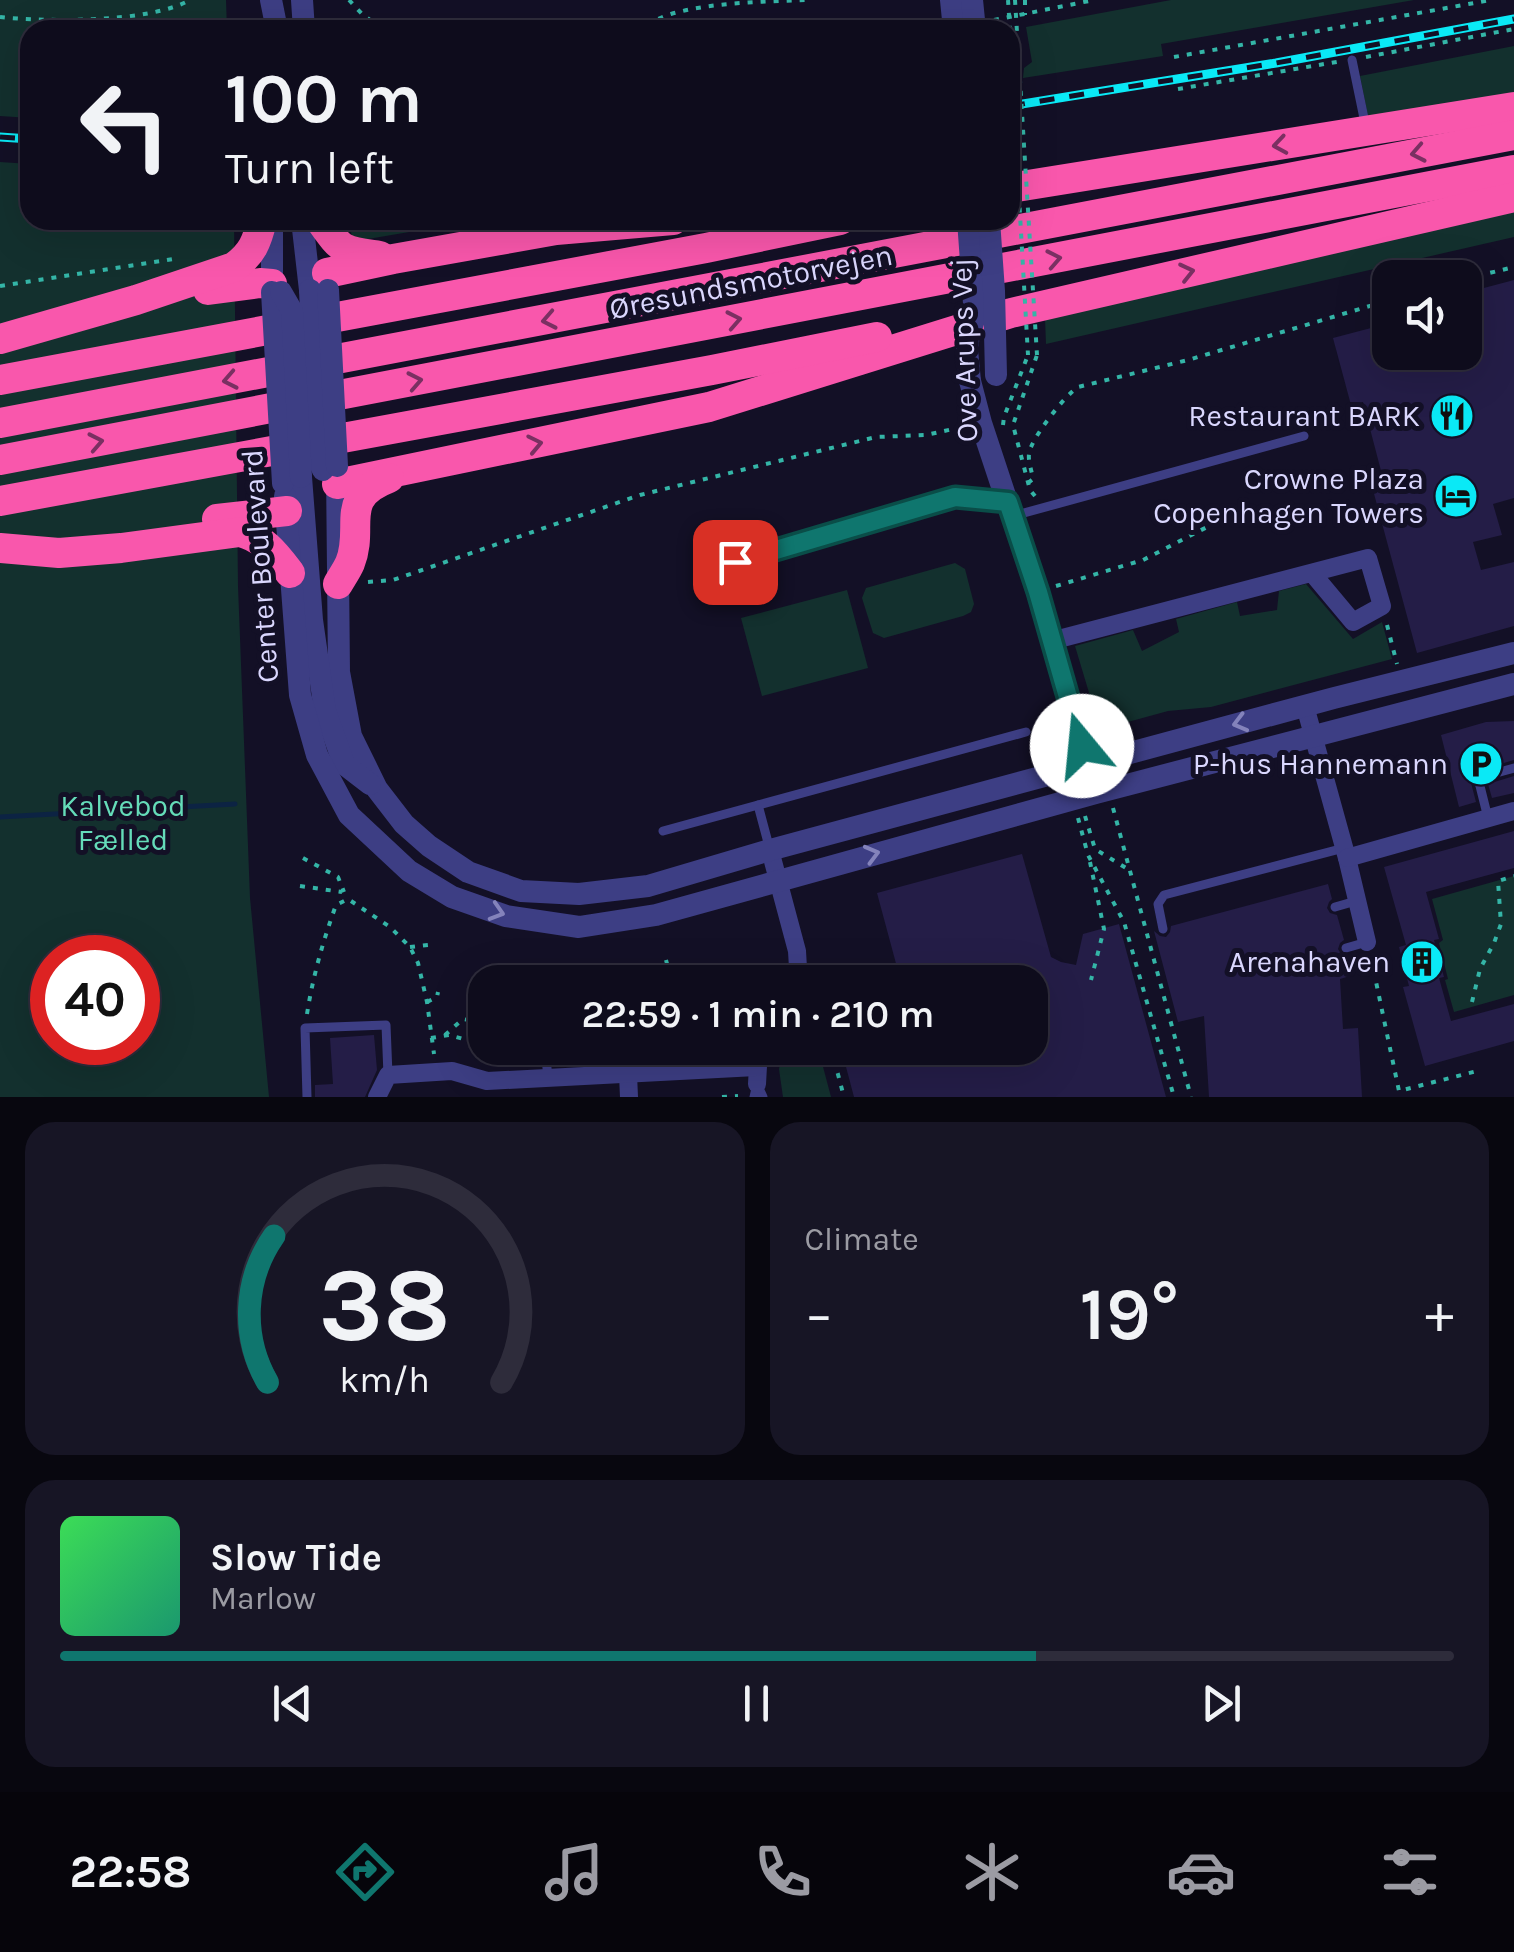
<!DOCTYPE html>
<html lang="en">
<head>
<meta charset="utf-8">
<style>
  :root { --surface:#0e0c1c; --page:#171525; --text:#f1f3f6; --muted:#9b9ba3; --line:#2e2c3b; --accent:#0f766e }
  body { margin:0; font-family:Karla,sans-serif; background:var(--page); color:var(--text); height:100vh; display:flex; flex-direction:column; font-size:38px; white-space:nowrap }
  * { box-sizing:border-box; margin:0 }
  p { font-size:32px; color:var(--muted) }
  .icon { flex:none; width:55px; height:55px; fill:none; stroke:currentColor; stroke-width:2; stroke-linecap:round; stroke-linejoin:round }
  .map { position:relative; height:1097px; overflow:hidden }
  .side { display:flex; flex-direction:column; gap:25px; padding:25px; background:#08070f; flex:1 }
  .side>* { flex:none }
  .banner { position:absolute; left:20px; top:20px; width:1000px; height:210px; border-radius:30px; box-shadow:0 10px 40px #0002,0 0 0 2px var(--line); background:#0e0c1c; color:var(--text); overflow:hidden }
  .tools { position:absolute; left:1372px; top:260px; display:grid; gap:20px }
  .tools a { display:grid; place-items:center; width:110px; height:110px; border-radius:20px; background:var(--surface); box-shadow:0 10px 40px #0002,0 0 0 2px var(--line); font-size:50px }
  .speed { position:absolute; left:30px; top:935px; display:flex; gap:20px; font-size:50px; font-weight:700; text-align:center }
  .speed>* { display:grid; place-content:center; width:130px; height:130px; border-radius:50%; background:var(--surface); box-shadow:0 10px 40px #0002,0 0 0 2px var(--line); line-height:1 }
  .speed .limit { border:15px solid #d22; background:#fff; color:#111 }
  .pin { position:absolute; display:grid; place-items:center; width:85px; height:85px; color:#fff; margin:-42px; border-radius:20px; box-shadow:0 5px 15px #0006 }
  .me { position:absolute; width:110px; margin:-55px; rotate:343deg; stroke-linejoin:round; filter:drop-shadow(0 0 8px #0008) }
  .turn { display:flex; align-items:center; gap:35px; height:210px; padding:0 40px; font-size:45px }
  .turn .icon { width:130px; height:130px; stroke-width:2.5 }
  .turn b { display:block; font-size:70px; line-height:85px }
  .big { font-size:75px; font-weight:600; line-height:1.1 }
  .side .card { flex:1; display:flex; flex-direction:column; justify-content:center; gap:15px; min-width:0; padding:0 35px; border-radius:30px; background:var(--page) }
  .side .dial { align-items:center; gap:0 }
  .dial svg { height:260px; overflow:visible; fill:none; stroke:var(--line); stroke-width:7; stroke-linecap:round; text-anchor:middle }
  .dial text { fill:var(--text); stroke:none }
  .song { display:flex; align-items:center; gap:30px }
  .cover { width:120px; height:120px; border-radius:15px; background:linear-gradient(135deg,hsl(130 70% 55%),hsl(160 70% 35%)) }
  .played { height:10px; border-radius:5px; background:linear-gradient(90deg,var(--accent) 70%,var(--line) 70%) }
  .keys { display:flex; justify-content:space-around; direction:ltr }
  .heat { display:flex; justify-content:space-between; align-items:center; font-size:55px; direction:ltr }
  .side .tiles { flex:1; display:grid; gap:25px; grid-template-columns:1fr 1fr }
  .card:last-child { grid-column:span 2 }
  .trip { position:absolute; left:468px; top:965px; width:580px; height:100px; border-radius:30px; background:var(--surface); box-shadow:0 10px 40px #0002,0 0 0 2px var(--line); font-weight:600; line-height:100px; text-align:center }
  .tab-bar { display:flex; height:160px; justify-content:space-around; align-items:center; background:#06050b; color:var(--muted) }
  .tab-bar .icon { width:70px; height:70px }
  .tab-bar .on { color:var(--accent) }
  .tab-bar b { font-size:45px; color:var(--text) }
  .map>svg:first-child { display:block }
</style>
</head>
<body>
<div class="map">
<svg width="1514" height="1097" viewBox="0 0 1514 1097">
  <rect width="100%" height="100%" fill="#131026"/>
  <g fill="#13302e" fill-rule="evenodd">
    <polygon points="0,0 226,0 227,30 30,30 30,118 0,116"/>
    <polygon points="1171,0 1414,0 1161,44 1163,56 1023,78 1024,68 1032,62 1026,27"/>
    <polygon points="1514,46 1514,97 1369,121 1360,76"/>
    <path d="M0,162L30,164V220H234L238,586L250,898L269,1097H0ZM52,958H138V1042H52Z"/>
    <polygon points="1514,212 1514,237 1046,344 1045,318"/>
    <polygon points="348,220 480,220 362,240 352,236"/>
    <polygon points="955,563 965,569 974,604 971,612 963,616 884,638 873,633 862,598 866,588"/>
    <polygon points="1306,584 1353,639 1382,622 1392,659 1211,707 1168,711 1106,728 1099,726 1075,646 1133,630 1142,651 1179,632 1176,619 1237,602 1240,616 1277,610 1279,591"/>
    <polygon points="847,590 868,668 762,696 741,618"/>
    <polygon points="1514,876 1514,995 1454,1012 1445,980 1448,979 1439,943 1443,940 1432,899"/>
    <polygon points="783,1048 818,1048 831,1097 783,1097 779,1069"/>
  </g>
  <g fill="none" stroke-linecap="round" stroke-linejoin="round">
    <polyline stroke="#0c2343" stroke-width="5" points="0,817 235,804"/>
  </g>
  <g fill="#241d47">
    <polygon points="1514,280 1514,498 1493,504 1502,535 1473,542 1481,570 1514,562 1514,626 1417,653 1373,490 1385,486 1363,402 1351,405 1333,338 1390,323 1390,352 1465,352 1465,293"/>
    <polygon points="1514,721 1514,760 1473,772 1470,779 1476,802 1459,807 1441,735 1486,722"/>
    <polygon points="1514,776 1514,793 1492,798 1488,784"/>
    <polygon points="1514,831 1514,868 1426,892 1439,939 1434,940 1444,977 1439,978 1451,1021 1514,1004 1514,1041 1425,1066 1403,987 1409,986 1399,947 1406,945 1384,867"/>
    <polygon points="1022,854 1051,957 1061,962 1076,965 1083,934 1119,924 1166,1097 854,1097 841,1048 1030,1048 1030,982 901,982 877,893"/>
    <polygon points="1328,884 1332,899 1329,902 1327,908 1330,913 1337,915 1344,940 1340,943 1338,949 1341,954 1348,956 1353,975 1340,979 1343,1029 1358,1028 1362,1097 1209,1097 1204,1016 1178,1022 1154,931 1160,936 1166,937 1170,932 1171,926"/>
    <polygon points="374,1035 377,1070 365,1097 315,1097 315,1085 333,1084 330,1038"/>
  </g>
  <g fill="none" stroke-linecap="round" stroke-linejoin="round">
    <g stroke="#34b5a7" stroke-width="4" stroke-dasharray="5 8" stroke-linecap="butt">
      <polyline points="349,0 362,14 384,30"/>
      <polyline points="1025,0 1025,15"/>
      <path d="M0,17C47,22 149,23 190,0"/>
      <polyline points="994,20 1094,0"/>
      <path d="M635,30C647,25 658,18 671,14C713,2 761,2 805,0"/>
      <polyline points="645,30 728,24 856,30"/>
      <polyline points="1174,57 1491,0"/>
      <polyline points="1366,57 1514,29"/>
      <polyline points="1178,89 1342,61"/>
      <polyline points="1465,279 1514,267"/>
      <polyline points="0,286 173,259 176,261"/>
      <polyline points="1003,425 1004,417 1028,355"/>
      <path d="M1028,483L1033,479C1032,472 1028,461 1029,454C1030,440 1065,395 1078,387L1188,360L1390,300"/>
      <polyline points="1035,496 1030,490 1013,425 1037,355"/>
      <polyline points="368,582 393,580 640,495 876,437 926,435 962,427"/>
      <polyline points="1056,586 1143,560 1209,526 1265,510"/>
      <polyline points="1387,625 1397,664"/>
      <polyline points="1113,808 1191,1097"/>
      <polyline points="1085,816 1095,849 1126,868"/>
      <polyline points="1078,818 1088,855 1124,922 1174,1097"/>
      <polyline points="303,858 338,877 344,892"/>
      <polyline points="1090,862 1104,929 1091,980"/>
      <polyline points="300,886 342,892"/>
      <polyline points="410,947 428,945"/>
      <polyline points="1371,958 1399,1091 1481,1070"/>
      <polyline points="666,960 672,982"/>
      <polyline points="684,982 693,975"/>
      <polyline points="427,1002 437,997 438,992"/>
      <polyline points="1472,1002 1480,969 1494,943 1501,924 1498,881 1514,876"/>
      <path d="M307,1014C313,976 323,941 336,905L348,899L390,927L410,947L418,963L427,1002L434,1054"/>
      <polyline points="445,1035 463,1019 485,1023"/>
      <polyline points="431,1038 449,1035 485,1045"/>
      <polyline points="493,1048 510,1048"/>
      <polyline points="563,1048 602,1056"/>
      <polyline points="622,1048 625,1059"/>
      <polyline points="831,1048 844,1097"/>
      <polyline points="877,1048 880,1051"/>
      <polyline points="722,1097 738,1096"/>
    </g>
    <g stroke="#3d3e84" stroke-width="9">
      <polyline points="1352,60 1365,123"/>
      <polyline points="1013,516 1304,436"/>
      <polyline points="735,562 955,497 1005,502"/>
      <polyline points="758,805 770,850"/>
      <polyline points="1488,818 1478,778 1514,768"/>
      <polyline points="663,831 1026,732"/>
      <polyline points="1335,907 1356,901"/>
      <polyline points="1163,929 1158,904 1164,895 1344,848"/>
      <polyline points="1346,948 1367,942"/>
      <polyline points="539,980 539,982"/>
      <polyline points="545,1048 548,1078"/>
      <polyline points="307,1097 305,1028 386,1025 388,1075"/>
      <polyline points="754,1097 757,1084 763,1097"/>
    </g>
    <g stroke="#3d3e84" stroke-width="18">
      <polyline points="1051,641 1280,581 1368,558 1382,606 1353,622 1312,573"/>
      <polyline points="1305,706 1347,858 1367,942"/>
      <polyline points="770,850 797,951 798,968 795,982"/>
      <polyline points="1347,858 1514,811"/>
      <polyline points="628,1074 629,1097"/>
      <polyline points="757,1084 759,1048"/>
      <polyline points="377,1097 388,1075 452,1071 487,1081 756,1067"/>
    </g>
    <g stroke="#3d3e84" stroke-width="22">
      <polyline points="271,0 277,30"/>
      <polyline points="302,0 304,30"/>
      <polyline points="272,220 272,292"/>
      <polyline points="302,220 310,290"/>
      <polyline points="970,381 981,423 1037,592 1092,778"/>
      <polyline points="337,470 339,672 351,736 377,789 404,824 429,846 468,872 521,891 579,894 648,886 770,850 1334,698 1514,653"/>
      <polyline points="301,477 312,620 325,711 344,764 370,784"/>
      <polyline points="285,496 300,695 317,755 349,815 409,871 452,897 506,916 579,927 656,915 1096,793 1514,684"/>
    </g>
    <g stroke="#f957ac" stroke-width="30">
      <polyline points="1010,188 1514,107"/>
      <path d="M322,223C343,253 345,251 380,256"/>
      <polyline points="327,273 393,259 556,230 673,220"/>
      <polyline points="208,290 260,283 272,284"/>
      <path d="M0,339L136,300L234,267C252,254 257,242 262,220"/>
      <polyline points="0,380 706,248 840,220"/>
      <polyline points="0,423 1514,135"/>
      <polyline points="0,460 1514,170"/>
      <polyline points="337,484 709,407 1011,313 1514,197"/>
      <polyline points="0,501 712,370 877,337"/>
      <polyline points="217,519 287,511"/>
      <path d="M0,548L59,553L121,548L240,532C264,538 276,555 290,573"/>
      <path d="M338,584C342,577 347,570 350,563C365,526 337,498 389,478"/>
    </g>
    <defs>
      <g id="rail">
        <polyline points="1010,106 1276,63 1514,19"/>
        <polyline points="0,137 30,139"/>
      </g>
    </defs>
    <use href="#rail" stroke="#0ae9f6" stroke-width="9"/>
    <use href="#rail" stroke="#131026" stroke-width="5" stroke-dasharray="15" stroke-linecap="butt"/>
    <g stroke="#34b5a7" stroke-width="4" stroke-dasharray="5 8" stroke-linecap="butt">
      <polyline points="1008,0 1010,30"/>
      <polyline points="1015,0 1037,355"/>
      <polyline points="1010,39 1028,355"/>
    </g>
    <g stroke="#3d3e84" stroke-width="22">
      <polyline points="951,0 954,30"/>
      <polyline points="972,0 975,30"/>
      <polyline points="968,220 975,317 969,334 967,350 970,381"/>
      <polyline points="989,220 994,291 996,375"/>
      <polyline points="310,290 318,459 323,470"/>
      <polyline points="328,290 337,466"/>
      <polyline points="272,292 283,483"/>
      <polyline points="281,292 292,311 301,477"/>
    </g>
  </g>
  <defs><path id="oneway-chevron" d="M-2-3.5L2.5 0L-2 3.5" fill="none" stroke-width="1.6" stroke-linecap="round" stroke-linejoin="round" transform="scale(2.5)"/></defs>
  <g stroke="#7a3062">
    <use href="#oneway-chevron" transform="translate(1280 145) rotate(171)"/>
    <use href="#oneway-chevron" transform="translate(1418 153) rotate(169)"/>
    <use href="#oneway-chevron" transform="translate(1054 259) rotate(-11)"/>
    <use href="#oneway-chevron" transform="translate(1187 272) rotate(-13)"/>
    <use href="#oneway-chevron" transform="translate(549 320) rotate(169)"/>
    <use href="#oneway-chevron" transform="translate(734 320) rotate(-11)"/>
    <use href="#oneway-chevron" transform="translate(230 380) rotate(169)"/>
    <use href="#oneway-chevron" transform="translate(415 381) rotate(-11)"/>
    <use href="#oneway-chevron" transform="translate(96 442) rotate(-11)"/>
    <use href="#oneway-chevron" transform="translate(535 444) rotate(-12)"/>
  </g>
  <g stroke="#8483bb">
    <use href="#oneway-chevron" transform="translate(1240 723) rotate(165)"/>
    <use href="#oneway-chevron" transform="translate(872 854) rotate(-15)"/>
    <use href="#oneway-chevron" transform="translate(497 912) rotate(17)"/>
  </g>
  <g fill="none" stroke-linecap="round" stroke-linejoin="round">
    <defs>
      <polyline id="route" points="735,562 955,497 1008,502 1038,592 1082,746"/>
    </defs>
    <use href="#route" stroke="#0a4d48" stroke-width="25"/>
    <use href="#route" stroke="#0f766e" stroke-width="18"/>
  </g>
  <defs>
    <symbol id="restaurant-disc" viewBox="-11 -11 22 22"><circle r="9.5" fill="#0ae9f6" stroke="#131026"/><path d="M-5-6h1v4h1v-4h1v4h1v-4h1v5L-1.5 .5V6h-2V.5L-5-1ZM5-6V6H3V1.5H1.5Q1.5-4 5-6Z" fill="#111"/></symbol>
    <symbol id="hotel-disc" viewBox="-11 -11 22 22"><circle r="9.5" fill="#0ae9f6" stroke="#131026"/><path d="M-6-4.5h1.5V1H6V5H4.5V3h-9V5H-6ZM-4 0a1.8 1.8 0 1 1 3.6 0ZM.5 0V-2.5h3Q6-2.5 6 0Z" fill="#111"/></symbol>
    <symbol id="parking-disc" viewBox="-11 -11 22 22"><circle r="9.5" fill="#0ae9f6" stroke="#131026"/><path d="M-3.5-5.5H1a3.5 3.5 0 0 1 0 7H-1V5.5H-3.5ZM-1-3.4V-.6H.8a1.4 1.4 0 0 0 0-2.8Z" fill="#111"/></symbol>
    <symbol id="building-disc" viewBox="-11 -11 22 22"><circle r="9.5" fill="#0ae9f6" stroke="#131026"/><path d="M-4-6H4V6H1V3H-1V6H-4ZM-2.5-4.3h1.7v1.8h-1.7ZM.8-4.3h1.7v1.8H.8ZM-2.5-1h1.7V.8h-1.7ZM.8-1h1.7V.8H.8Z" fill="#111"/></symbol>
  </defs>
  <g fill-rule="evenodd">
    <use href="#restaurant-disc" x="1427" y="391" width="50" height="50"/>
    <use href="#hotel-disc" x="1431" y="471" width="50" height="50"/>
    <use href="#parking-disc" x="1456" y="739" width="50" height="50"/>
    <use href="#building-disc" x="1397" y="937" width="50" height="50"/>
  </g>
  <g text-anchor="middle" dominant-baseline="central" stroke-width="10" stroke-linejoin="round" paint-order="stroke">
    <g font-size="30" fill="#dad7fe" stroke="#131026">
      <text transform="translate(751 282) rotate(-11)">Øresundsmotorvejen</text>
      <text transform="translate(964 350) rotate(-92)">Ove Arups Vej</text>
      <text transform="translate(260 566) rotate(-94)">Center Boulevard</text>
    </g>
    <g font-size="30" fill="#dad7fe" stroke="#131026" text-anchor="end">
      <text x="1420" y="416">Restaurant BARK</text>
      <text x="1424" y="479">Crowne Plaza<tspan x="1424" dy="34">Copenhagen Towers</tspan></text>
      <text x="1448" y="764">P-hus Hannemann</text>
      <text x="1390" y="962">Arenahaven</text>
    </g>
    <g font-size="30" fill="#65dcb9" stroke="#131026">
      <text x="123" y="806">Kalvebod<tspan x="123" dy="34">Fælled</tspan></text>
    </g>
  </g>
</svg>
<div class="tools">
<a><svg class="icon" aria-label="sound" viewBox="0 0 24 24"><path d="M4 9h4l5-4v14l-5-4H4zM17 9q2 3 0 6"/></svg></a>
</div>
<div class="speed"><div class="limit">40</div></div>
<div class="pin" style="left:735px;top:562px;background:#d93025"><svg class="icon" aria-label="arrive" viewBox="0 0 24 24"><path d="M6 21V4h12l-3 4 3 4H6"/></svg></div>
<svg class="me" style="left:1082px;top:746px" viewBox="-20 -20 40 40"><circle r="19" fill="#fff"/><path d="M0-13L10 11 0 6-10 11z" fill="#0f766e"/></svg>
<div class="trip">22:59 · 1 min · 210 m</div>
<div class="banner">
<div class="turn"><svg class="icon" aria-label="left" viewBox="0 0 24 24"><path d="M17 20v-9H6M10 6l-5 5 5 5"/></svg><div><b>100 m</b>Turn left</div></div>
</div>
</div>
<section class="side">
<div class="tiles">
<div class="card dial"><svg viewBox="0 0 100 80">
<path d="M14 69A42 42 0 1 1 86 69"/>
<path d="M14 69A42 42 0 0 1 16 24" stroke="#0f766e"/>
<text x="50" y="56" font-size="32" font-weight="700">38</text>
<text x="50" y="72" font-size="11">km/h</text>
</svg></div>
<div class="card"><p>Climate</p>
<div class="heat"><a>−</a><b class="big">19°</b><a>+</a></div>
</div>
<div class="card">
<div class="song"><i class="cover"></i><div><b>Slow Tide</b><p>Marlow</p></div></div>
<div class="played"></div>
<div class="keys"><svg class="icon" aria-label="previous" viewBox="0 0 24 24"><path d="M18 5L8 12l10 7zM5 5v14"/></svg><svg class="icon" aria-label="pause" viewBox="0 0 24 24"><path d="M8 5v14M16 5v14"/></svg><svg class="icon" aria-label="next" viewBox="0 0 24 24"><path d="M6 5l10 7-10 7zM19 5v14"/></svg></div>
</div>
</div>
</section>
<nav class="tab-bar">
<b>22:58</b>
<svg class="icon on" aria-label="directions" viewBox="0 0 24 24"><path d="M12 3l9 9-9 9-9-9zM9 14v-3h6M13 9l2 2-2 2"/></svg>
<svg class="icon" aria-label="music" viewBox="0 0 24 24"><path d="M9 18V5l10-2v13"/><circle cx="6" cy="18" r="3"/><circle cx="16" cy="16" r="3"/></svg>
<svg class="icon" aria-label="phone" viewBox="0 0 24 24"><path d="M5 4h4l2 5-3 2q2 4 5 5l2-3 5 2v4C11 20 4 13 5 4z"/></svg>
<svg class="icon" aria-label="climate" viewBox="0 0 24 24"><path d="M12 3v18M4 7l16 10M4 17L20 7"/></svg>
<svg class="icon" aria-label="car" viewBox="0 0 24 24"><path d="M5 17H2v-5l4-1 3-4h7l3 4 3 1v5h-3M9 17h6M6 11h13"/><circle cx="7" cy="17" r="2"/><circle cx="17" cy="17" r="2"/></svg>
<svg class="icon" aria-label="filters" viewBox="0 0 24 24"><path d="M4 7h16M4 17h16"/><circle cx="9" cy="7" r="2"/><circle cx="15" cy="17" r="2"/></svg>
</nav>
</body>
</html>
